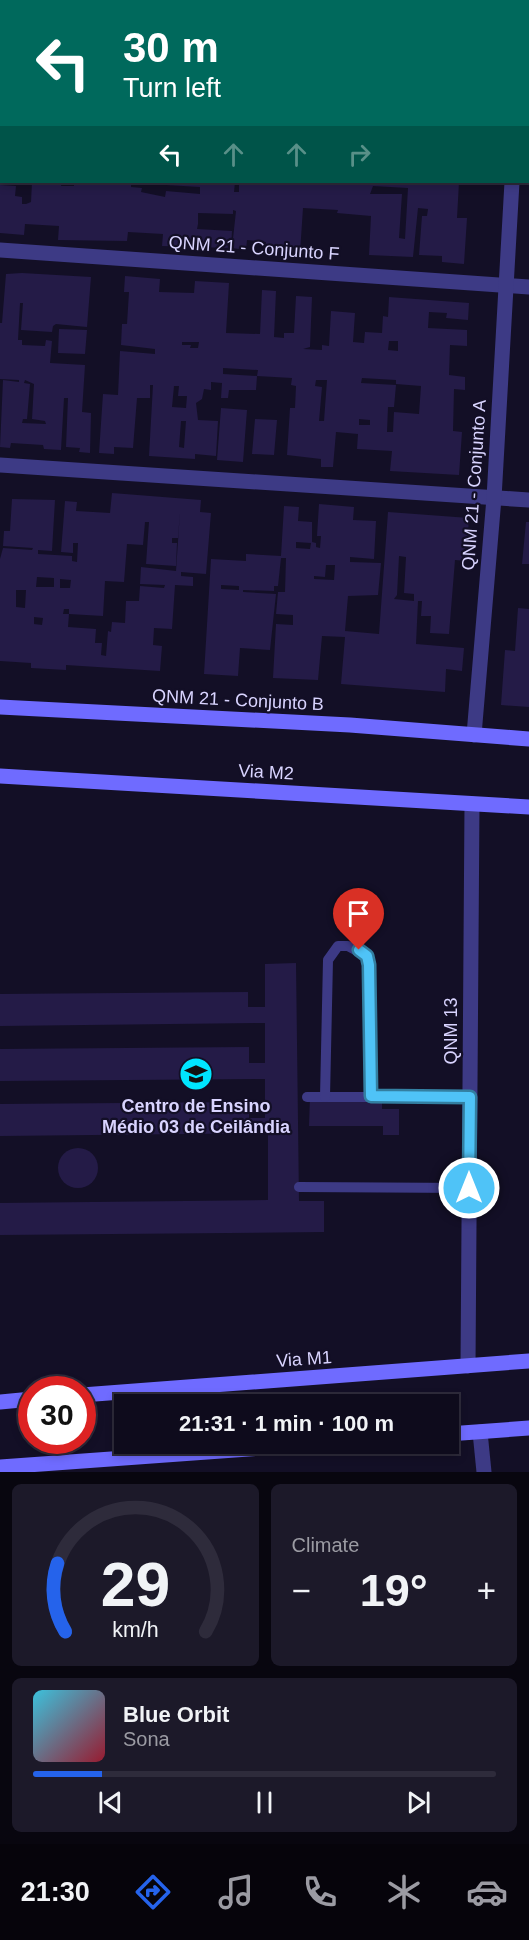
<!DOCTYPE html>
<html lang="en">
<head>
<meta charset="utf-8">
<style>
  :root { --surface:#0e0b1c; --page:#1c1929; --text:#f1f3f6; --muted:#9b9ba3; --line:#2e2b3b; --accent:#2563eb }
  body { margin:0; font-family:Helvetica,sans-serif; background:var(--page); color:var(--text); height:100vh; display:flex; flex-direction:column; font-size:22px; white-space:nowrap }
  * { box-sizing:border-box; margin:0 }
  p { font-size:20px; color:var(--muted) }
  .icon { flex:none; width:33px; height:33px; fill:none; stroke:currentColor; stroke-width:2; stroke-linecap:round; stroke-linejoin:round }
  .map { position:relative; height:1472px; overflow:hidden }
  .side { display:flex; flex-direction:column; gap:12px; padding:12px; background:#08060f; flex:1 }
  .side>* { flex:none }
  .top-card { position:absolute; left:0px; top:0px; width:530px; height:183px; box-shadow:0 3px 9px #0003,0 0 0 2px var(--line); background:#00695c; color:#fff; overflow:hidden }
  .speed { position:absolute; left:18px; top:1376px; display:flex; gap:12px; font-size:30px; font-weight:700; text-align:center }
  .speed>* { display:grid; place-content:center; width:78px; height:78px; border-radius:50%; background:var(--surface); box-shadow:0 3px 9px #0003,0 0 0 2px var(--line); line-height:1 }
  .speed .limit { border:9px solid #d22; background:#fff; color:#111 }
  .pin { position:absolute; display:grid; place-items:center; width:51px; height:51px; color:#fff; margin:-62px -26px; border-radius:50% 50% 50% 0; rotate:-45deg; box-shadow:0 0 6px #0007 }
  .pin .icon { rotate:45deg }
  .me { position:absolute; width:66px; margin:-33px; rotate:0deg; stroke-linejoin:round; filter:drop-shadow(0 0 4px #0008) }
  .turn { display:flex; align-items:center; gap:21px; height:126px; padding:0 24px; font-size:27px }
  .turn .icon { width:78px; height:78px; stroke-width:2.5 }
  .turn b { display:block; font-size:42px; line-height:51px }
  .lanes { display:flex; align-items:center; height:57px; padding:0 24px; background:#0003; justify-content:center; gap:30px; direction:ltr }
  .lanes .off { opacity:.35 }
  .big { font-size:45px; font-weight:700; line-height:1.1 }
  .side .widget { flex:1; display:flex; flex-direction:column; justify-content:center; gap:9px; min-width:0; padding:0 21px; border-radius:9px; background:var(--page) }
  .side .dial { align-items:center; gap:0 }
  .dial svg { height:156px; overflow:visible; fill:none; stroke:var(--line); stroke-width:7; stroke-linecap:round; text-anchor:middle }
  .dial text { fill:var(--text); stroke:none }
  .song { display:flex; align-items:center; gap:18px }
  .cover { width:72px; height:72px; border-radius:9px; background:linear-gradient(135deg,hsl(190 70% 55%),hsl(350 70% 35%)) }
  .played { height:6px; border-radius:3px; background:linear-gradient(90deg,var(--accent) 15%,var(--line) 15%) }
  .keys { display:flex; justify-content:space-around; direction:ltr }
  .heat { display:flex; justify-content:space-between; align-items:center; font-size:33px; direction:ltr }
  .side .tiles { flex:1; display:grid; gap:12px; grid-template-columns:1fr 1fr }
  .widget:last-child { grid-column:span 2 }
  .trip { position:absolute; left:114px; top:1394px; width:345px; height:60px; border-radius:0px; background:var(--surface); box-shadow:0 3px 9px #0003,0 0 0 2px var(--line); font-weight:700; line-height:60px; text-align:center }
  .tabs { display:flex; height:96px; justify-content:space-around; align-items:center; background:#06040b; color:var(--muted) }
  .tabs .icon { width:42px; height:42px }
  .tabs .active { color:var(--accent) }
  .tabs b { font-size:27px; color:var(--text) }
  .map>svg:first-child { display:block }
</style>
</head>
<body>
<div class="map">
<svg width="529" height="1472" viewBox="0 0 529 1472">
  <rect width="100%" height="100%" fill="#130f26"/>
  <g fill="#241b47" fill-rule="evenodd">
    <path d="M32,182H62L61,186H74V182L131,184V187L142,188L141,192L165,197L166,191L200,194V187L166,185V182H235L234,192H239V183L270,185L271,182L305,185V182H459L457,218H467L464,264L442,262V256L419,255L422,216H427L428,209L418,208L413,257L369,255L371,216L337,213L338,210L303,208L300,253L265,251L266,242L247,240L246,250L232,248L236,211L233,210V214L198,213V224L197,229L232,231L231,248L162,246L163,234L128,232L127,241L58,240L59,226L25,224L24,235L0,233V185L16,186L15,196L22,197V204H26L31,202ZM373,186L408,188L405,239L399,238L402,194H370Z"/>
    <path d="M22,273L91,277L87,327L56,324L53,326L52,332L21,330L23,303H20L18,340H22V345L45,346L46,340L52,341L50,363L85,365L82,412L91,413L90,453L79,452L80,448L66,447L68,398H64L61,450L44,449L43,445L11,443L10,448L0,447L3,380L19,382V380L0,379V323H2L6,274ZM25,380L34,384L32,419L45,421L46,424L22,423L23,419H27L30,384L24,383Z"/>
    <path d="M125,276L160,279L159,292L194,293L195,281L229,283L226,333L260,334L262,290L276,291L274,337L284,338V333H294L296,296L312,297L310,347L303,349L322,350V345L329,346L331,311L355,313L353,342L364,343L365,332L382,333L383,316L388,317L389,297L469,303L468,320L446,318L447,313L429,312L428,328L467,330V346L450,345L449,375L465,377V390L454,389L453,431L462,432L459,475L390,471L392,451L357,449L358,434L336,432L333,467H321V459L287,455L290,408H295L296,386L291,385L292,378L257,376L258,370L223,368V374L257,376L256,390H229L228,398H221L222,383L211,382V390L204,389L202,399L196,403L198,420L218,421L216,456L195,454V459L149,456L153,385H150V398H137L133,448L114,447V454L99,453L103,394L118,395L120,351L155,354V349L121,345L122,324H127L129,292H124ZM389,341H398V351L388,350ZM182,342H199L198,348H190L191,345H182ZM362,378L396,380V384L421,386L419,414L394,412L393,432H387L388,407H394L396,385L361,383ZM316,380H327L324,421H319L322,387L315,386ZM174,386H179L178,396H187L186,408L172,407ZM359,419L370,420V425H359ZM181,421H186L184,448L179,447Z"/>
    <polygon points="59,329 87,330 85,354 58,353"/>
    <polygon points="221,408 247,410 243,462 217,460"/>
    <polygon points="255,419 277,420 274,455 252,454"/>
    <path d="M112,493L201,500L200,512L211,513L206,574L181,572V576L193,577V586L175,585L172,629L154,628L153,645L162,646L160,671L66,665V670L31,668V663L0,661V559L3,548L32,550L33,548L3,546L4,531H10L12,499L55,500L52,551L38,550V554L72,556V561L77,562L78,543H73V553L61,552L65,501L77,502L76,511L110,513ZM180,512L176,571L141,567L140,584L165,585L164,588L140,586L139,601H126L125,623L112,622L111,632L108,631L106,656L101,655L102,643H95L96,629L68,627L69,614H63L64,609H69V614L103,616L105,581L124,582L127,544L143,545L145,522H149L146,564L176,566L177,543H172V538H178ZM37,577L54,578V587H36ZM60,579L71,580L70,588H60ZM16,590H26L25,608L16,607ZM34,617L43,618L42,625L34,624Z"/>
    <path d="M319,504L354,507L353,520L376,521L374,559L350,557V562L381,563L378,595L348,596L345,631L379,634L388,512L469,518L466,561L455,560L449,634L430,633L431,616H421L422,601H418L416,644L464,648L462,671L446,669L445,692L341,684L345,637L322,636L318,680L273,678L276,624L293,625V615L276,614L278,592H285L286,558H281L278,586H274V591L243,590V592L276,594L270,650L240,648L238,676L204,674L211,559L246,561V554L281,556L284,506L299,507L298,521L312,522V542L316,543V547L320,548L321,536H317ZM296,542L311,543L310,549L296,548ZM399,556L406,557L404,593L414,594V601L394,599L397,595ZM326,565H335L334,580L314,579V576L325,577ZM221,585L239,586V590L221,589Z"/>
    <polygon points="526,522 529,522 529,564 522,564"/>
    <polygon points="518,608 529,609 529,707 501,705 505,650 515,651"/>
    <polygon points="296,963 299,1201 324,1201 324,1232 0,1235 0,1203 268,1200 268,1133 0,1136 0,1104 249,1102 249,1118 265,1118 265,1079 0,1081 0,1049 249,1047 249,1063 265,1063 265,1023 0,1026 0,994 248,992 248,1007 265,1007 265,964"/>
    <polygon points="310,1096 382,1101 382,1109 399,1109 399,1135 383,1135 383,1126 309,1126"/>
    <circle cx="78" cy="1168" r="20"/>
  </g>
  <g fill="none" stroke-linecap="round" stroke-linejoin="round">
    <g stroke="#3d3a85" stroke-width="10">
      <polyline points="307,1097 470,1097"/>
      <polyline points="325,1097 328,960 338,946 348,946 367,956 369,965 371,1096"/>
      <polyline points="299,1187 469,1188"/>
    </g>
    <g stroke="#3d3a85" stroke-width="15">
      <polyline points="523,2 523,0"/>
      <polyline points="0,35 2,35"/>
      <polyline points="528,70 529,71"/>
      <polyline points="0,250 529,287"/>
      <polyline points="0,465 529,500"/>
      <polyline points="474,735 494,498 512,182"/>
      <polyline points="468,1366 472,804"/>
      <polyline points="480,1432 484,1472"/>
    </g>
    <g stroke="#6f6bff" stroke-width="15">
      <polyline points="0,707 350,725 529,739"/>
      <polyline points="0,776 529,807"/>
      <polyline points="82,1395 529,1361"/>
      <polyline points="0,1402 32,1399"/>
      <polyline points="448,1434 529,1428"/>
      <polyline points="0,1467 331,1443"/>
    </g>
  </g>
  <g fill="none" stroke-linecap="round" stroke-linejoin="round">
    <defs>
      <polyline id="route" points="359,950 367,956 369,965 371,1096 470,1097 469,1188"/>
    </defs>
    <use href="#route" stroke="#337fa1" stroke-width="15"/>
    <use href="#route" stroke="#4fc3f7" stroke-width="10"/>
  </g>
  <defs>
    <symbol id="school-disc" viewBox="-11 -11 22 22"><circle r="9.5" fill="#00e5ff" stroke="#130f26"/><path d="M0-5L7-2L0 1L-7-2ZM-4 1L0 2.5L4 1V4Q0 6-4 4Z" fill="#111"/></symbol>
  </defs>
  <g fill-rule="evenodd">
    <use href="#school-disc" x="177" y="1055" width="38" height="38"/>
  </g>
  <g text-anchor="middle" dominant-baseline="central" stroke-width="4.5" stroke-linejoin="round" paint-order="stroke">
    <g font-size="18" fill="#d9d4ff" stroke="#130f26">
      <text transform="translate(254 248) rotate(4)">QNM 21 - Conjunto F</text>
      <text transform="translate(474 485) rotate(-86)">QNM 21 - Conjunto A</text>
      <text transform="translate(238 700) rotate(3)">QNM 21 - Conjunto B</text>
      <text transform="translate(266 772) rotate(3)">Via M2</text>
      <text transform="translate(451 1031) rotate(-90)">QNM 13</text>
      <text transform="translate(304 1359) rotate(-4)">Via M1</text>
    </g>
    <g font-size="18" font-weight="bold" fill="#d9d4ff" stroke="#130f26">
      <text x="196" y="1106">Centro de Ensino<tspan x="196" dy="21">Médio 03 de Ceilândia</tspan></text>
    </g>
  </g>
</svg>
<div class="speed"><div class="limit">30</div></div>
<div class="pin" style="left:359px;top:950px;background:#d93025"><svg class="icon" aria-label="arrive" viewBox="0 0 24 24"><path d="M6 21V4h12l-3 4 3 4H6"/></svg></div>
<svg class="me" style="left:469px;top:1188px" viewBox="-20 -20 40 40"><circle r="17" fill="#4fc3f7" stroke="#fff" stroke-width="3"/><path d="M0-11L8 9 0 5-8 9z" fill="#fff"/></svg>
<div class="trip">21:31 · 1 min · 100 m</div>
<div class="top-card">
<div class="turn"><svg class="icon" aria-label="left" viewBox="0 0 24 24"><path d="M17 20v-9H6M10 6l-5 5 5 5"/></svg><div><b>30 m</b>Turn left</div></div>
<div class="lanes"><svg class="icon" aria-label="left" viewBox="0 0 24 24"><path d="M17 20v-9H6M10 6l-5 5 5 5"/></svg><svg class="icon off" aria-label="ahead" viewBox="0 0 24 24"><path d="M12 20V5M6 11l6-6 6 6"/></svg><svg class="icon off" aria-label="ahead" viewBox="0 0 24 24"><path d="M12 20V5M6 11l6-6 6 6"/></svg><svg class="icon off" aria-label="right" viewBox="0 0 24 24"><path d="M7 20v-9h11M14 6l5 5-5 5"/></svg></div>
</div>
</div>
<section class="side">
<div class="tiles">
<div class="widget dial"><svg viewBox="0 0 100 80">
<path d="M14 69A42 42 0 1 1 86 69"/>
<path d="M14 69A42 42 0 0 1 10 34" stroke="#2563eb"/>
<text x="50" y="56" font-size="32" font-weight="700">29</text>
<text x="50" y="72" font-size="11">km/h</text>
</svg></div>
<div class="widget"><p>Climate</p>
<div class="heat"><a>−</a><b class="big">19°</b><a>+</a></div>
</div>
<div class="widget">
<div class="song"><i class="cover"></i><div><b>Blue Orbit</b><p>Sona</p></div></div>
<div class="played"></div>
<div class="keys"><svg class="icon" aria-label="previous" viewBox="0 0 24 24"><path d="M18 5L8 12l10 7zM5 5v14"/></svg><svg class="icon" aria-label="pause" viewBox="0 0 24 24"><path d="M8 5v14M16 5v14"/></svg><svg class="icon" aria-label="next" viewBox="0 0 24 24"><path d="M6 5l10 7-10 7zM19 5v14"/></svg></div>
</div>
</div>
</section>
<nav class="tabs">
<b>21:30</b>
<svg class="icon active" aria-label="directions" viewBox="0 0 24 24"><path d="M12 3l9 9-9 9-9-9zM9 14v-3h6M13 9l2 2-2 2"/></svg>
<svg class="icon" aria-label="music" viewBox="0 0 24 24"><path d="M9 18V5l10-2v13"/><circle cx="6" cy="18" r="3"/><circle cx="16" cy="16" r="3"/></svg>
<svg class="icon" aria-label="phone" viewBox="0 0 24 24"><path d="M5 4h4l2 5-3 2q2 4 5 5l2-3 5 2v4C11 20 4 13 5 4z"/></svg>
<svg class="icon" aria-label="climate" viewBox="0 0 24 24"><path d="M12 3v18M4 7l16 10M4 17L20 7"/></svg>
<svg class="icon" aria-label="car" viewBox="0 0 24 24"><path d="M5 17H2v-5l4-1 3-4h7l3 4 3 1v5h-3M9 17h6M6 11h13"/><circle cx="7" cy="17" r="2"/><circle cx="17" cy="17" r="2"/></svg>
</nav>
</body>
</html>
